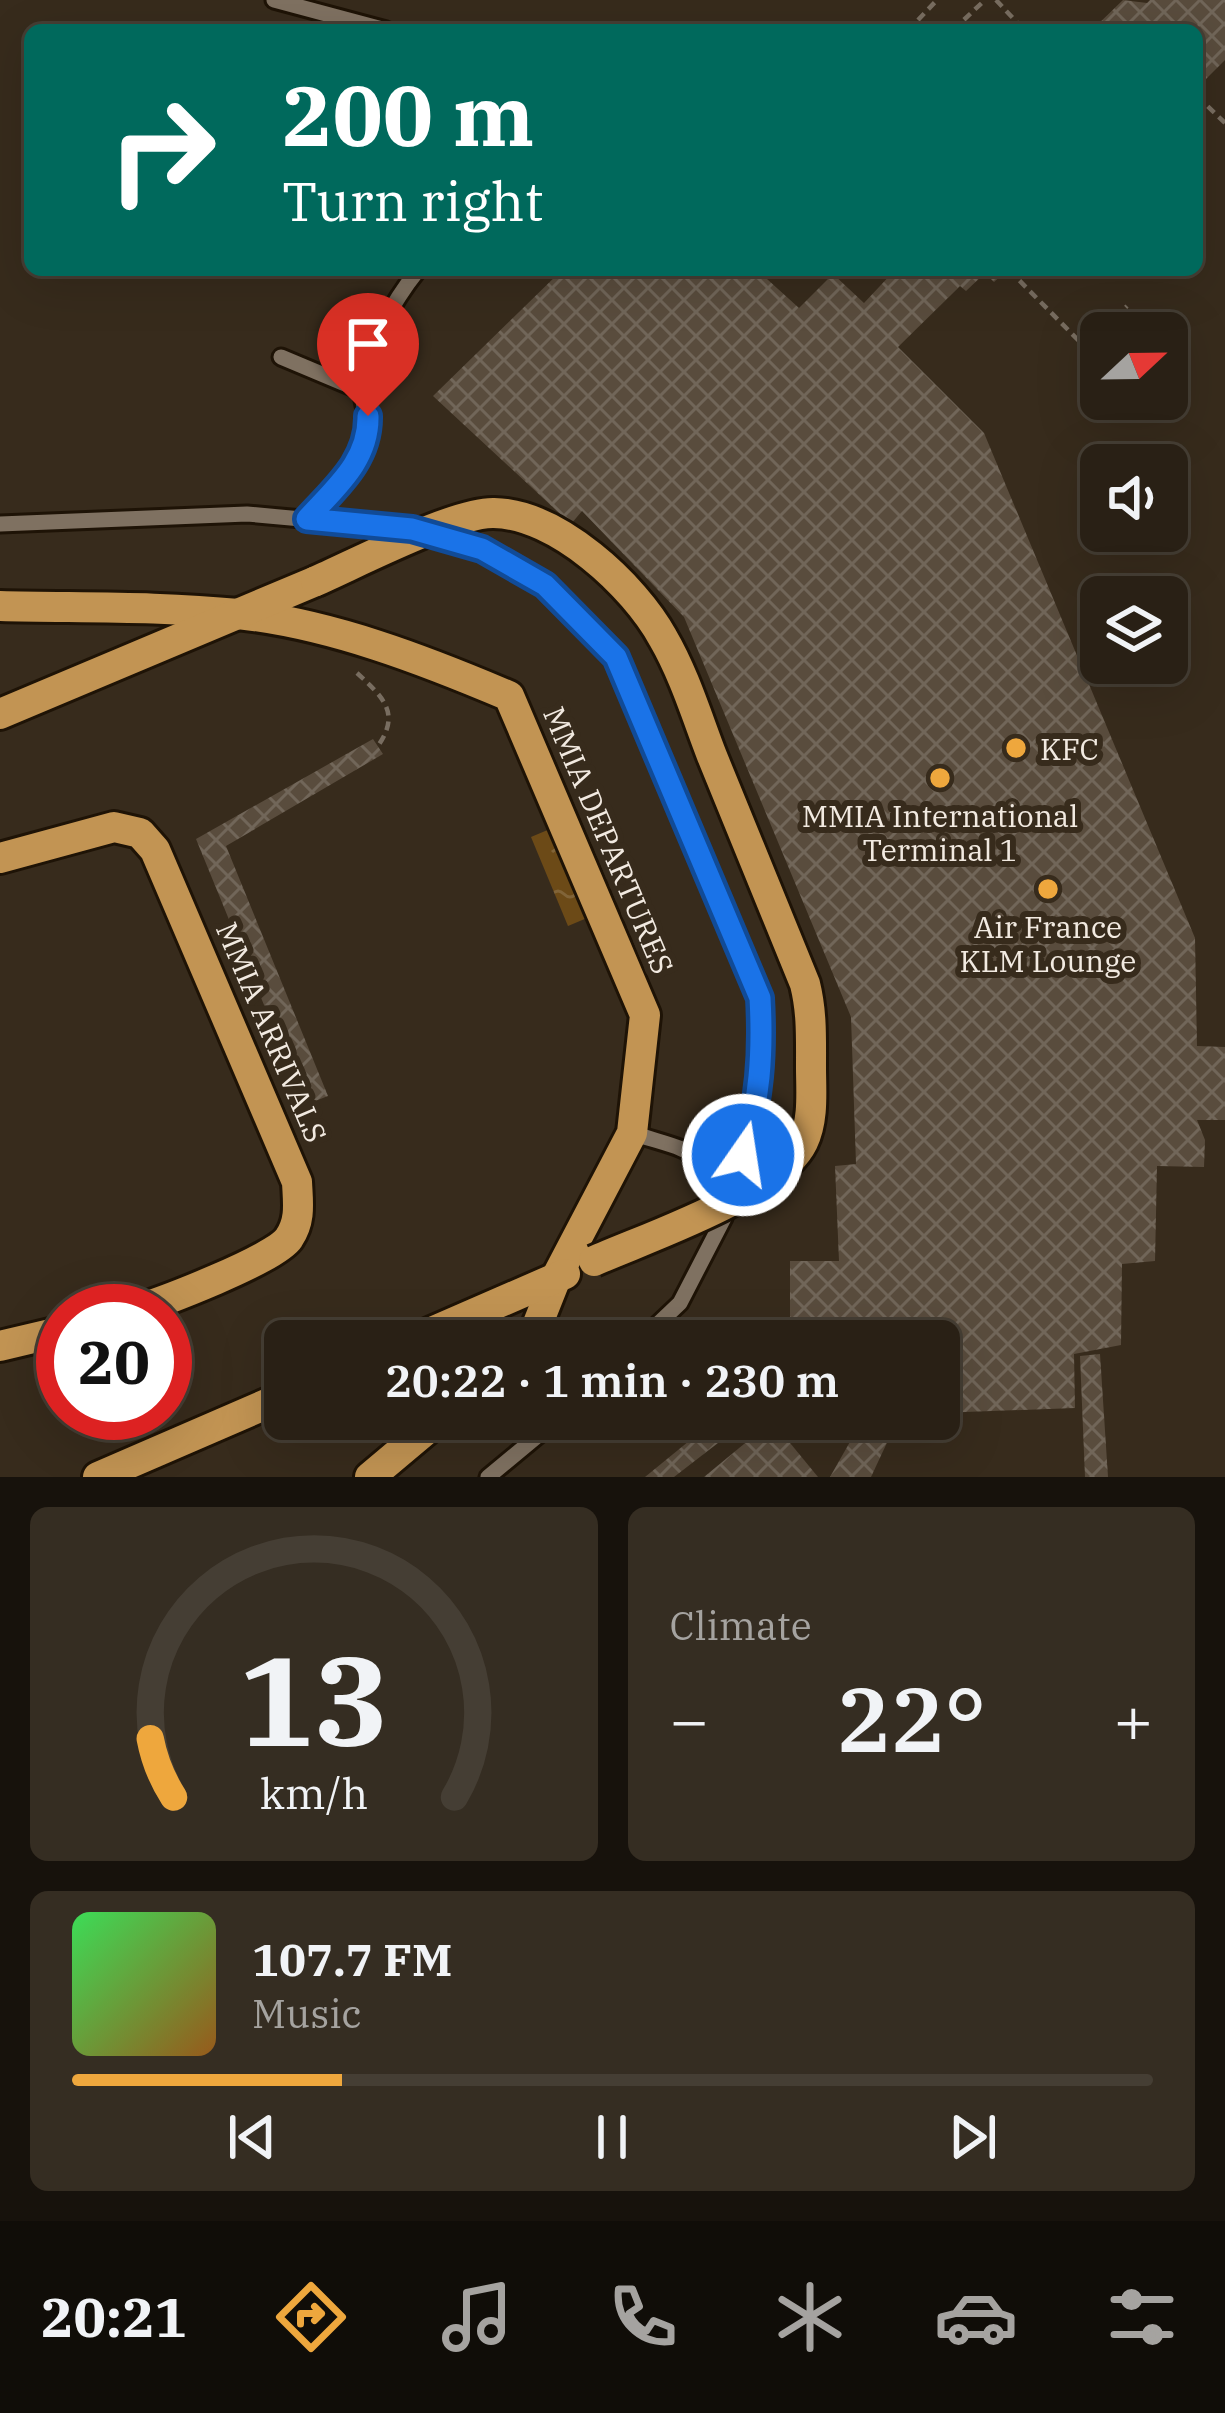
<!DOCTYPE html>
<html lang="en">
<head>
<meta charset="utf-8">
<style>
  :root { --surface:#292015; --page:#352d22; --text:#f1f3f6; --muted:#a5a3a0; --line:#453e34; --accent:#eea73d }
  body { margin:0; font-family:"IBM Plex Serif",serif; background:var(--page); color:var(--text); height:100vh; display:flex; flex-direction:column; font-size:45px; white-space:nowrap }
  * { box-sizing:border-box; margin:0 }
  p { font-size:39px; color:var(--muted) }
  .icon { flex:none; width:66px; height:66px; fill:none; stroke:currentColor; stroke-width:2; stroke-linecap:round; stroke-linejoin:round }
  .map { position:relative; height:1477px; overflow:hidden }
  .details { display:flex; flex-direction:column; gap:30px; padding:30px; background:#17120c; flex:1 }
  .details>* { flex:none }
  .hud { position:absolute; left:24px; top:24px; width:1179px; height:252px; border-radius:18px; box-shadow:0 12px 48px #0002,0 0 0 3px var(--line); background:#00695c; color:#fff; overflow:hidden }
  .needle { width:78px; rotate:68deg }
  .fabs { position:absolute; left:1080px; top:312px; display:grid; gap:24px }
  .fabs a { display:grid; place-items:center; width:108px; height:108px; border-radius:18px; background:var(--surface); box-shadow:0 12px 48px #0002,0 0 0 3px var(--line); font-size:60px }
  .speed { position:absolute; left:36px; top:1284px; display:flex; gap:24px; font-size:60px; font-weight:700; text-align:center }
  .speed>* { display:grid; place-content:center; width:156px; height:156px; border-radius:50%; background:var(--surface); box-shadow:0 12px 48px #0002,0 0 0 3px var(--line); line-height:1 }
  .speed .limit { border:18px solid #d22; background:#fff; color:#111 }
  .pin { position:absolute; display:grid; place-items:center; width:102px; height:102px; color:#fff; margin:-123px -51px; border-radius:50% 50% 50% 0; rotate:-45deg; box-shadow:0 0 12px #0007 }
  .pin .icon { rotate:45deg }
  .me { position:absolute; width:132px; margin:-66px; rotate:13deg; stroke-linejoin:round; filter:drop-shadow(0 0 9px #0008) }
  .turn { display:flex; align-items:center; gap:42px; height:252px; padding:0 60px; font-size:54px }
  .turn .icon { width:156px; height:156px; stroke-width:2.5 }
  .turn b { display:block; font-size:84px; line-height:102px }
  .big { font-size:90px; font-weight:600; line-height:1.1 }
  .details .card { flex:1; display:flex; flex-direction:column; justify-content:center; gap:18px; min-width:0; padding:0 42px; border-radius:18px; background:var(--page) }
  .details .dial { align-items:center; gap:0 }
  .dial svg { height:312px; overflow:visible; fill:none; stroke:var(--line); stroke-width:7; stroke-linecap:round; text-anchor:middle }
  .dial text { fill:var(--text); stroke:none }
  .song { display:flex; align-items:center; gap:36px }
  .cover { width:144px; height:144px; border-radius:18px; background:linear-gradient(135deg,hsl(130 70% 55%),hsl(30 70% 35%)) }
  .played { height:12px; border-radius:6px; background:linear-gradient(90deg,var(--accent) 25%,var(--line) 25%) }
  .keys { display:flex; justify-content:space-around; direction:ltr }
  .heat { display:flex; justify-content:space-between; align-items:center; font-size:66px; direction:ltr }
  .details .tiles { flex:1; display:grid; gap:30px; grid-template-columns:1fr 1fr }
  .card:last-child { grid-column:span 2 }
  .trip { position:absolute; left:264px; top:1320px; width:696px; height:120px; border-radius:18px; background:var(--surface); box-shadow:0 12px 48px #0002,0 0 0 3px var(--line); font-weight:600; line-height:120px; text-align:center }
  .tabs { display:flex; height:192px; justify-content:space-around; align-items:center; background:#100d08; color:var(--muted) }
  .tabs .icon { width:84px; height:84px }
  .tabs .on { color:var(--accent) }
  .tabs b { font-size:54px; color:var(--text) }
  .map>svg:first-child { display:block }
</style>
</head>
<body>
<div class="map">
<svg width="1225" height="1477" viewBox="0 0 1225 1477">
  <defs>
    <pattern id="water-ripples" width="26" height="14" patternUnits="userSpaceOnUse" patternTransform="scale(3)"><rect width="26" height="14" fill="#6c4a17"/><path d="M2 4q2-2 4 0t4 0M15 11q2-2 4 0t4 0" fill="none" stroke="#816438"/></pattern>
    <pattern id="building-cross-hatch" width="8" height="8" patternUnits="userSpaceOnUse" patternTransform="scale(3)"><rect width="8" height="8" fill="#594c3d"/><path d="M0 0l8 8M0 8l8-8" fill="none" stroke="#716659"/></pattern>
  </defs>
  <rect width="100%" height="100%" fill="#372b1c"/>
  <polygon fill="url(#water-ripples)" points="569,821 606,910 568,926 531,837"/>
  <g fill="url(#building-cross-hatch)">
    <polygon points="1123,0 1147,3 1150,0 1225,0 1225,60 1197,88 1197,30 1092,30"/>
    <polygon points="562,270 757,270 799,308 833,274 864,303 895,270 1007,270 994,282 985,273 966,291 960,286 898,347 984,433 1195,938 1197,1046 1225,1047 1225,1120 1197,1120 1205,1140 1204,1167 1157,1166 1155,1261 1122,1264 1121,1345 1074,1354 1075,1408 939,1413 939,1341 790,1341 790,1261 839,1261 835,1166 856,1164 851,1017 684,617 582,511 571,524 433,396"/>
    <polygon points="373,739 383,754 226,846 328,1096 305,1105 196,839"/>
    <polygon points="1100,1354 1108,1477 1085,1477 1080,1356"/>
    <polygon points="716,1419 749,1419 674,1477 645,1477"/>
    <polygon points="863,1419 898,1419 871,1477 830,1477"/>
    <polygon points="772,1421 818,1477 704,1477"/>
  </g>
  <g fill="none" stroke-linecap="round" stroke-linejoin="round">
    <defs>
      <g id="lane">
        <polyline points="274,0 386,30"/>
        <polyline points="281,357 362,391"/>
        <path d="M306,519C327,497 354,474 366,445C375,426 361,408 362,390C364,351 394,300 418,270"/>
        <polyline points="0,524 247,514 412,529 482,549 545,585 616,657 760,997 763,1058 753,1123 724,1218 680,1303 640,1341"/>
        <path d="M632,1133C693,1153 701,1145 721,1210"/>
        <polyline points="488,1477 558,1419"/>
      </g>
      <g id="primary">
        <path d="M0,606C79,608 160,606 238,614C331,624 424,660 509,696L645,1015L632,1133L556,1278L531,1341"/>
        <polyline points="0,714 316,581"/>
        <path d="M0,858L114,827L140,833L155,850L297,1182C298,1203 301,1220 289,1238C276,1259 160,1303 132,1311"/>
        <polyline points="411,1341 565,1274"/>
        <polyline points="0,1346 63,1331"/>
        <polyline points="98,1477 285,1396"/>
        <polyline points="370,1477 439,1419"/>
      </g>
    </defs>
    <use href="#lane" stroke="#1e1306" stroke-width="21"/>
    <use href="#primary" stroke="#1e1306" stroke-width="36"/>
    <g stroke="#786d60" stroke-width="4.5" stroke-dasharray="9 6" stroke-linecap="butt">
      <polyline points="996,0 1024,30"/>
      <polyline points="918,20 937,0"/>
      <polyline points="953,30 985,0"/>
      <polyline points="1197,96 1225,123"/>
      <polyline points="1009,270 1085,347 1127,306"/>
      <path d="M357,673C383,697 401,713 378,746"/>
    </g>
    <use href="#lane" stroke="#7f7161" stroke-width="15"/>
    <use href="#primary" stroke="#c29453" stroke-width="30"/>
    <defs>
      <path id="primary-bridge" d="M316,581C357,563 455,512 494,513C557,514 634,585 663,638C684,674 697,717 712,756C743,832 774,908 805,984C812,1012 811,1038 811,1067C811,1091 814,1119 803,1142C778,1194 648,1237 594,1261"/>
    </defs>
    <use href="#primary-bridge" stroke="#1e1306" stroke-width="36" stroke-linecap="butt"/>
    <use href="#primary-bridge" stroke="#c29453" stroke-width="30"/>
  </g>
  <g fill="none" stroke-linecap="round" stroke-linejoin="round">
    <defs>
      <path id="route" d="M368,416C369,461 335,488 307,519L412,529L482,549L545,585L616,657L760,998C763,1052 760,1102 743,1155"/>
    </defs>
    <use href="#route" stroke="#114b97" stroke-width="30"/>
    <use href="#route" stroke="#1a73e8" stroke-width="21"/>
  </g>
  <g fill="#eea73d" stroke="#372b1c" stroke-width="4.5">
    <circle cx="1016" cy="748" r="12"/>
    <circle cx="940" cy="778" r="12"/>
    <circle cx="1048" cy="889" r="12"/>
  </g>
  <g text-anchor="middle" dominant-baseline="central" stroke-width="12" stroke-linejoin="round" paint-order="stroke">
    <g font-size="30" fill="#f2eae1" stroke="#372b1c">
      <text x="1040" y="748" text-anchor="start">KFC</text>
      <text x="940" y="815">MMIA International<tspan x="940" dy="34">Terminal 1</tspan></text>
      <text x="1048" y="926">Air France<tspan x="1048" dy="34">KLM Lounge</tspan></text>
    </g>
    <g font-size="30" fill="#f2eae1" stroke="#372b1c">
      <text transform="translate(609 840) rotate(67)">MMIA DEPARTURES</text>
      <text transform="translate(272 1032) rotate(67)">MMIA ARRIVALS</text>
    </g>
  </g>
</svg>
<div class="fabs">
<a><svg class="needle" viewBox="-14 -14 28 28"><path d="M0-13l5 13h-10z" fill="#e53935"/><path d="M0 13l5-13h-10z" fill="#a5a3a0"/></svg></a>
<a><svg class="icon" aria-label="sound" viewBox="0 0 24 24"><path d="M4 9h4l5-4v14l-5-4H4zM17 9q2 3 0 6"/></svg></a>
<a><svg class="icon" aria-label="layers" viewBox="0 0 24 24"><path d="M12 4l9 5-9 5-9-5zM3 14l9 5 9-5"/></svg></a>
</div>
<div class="speed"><div class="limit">20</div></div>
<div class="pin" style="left:368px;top:416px;background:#d93025"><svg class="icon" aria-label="arrive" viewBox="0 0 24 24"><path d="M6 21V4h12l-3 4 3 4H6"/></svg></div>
<svg class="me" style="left:743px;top:1155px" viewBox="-20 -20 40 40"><circle r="17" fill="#1a73e8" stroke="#fff" stroke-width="3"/><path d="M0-11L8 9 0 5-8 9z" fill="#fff"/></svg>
<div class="trip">20:22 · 1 min · 230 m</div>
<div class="hud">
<div class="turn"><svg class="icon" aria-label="right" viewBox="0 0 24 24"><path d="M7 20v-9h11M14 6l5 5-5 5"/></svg><div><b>200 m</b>Turn right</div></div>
</div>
</div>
<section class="details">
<div class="tiles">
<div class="card dial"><svg viewBox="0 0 100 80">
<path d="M14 69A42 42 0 1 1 86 69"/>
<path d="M14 69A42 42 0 0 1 8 54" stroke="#eea73d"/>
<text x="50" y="56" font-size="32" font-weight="700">13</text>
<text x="50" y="72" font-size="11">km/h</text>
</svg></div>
<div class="card"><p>Climate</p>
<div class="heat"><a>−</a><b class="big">22°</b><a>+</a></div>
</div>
<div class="card">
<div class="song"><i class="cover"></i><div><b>107.7 FM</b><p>Music</p></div></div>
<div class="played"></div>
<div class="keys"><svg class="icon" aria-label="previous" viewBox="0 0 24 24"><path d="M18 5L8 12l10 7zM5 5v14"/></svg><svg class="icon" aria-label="pause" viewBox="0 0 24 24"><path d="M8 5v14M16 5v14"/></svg><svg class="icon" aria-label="next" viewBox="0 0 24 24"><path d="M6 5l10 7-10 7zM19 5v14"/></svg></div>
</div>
</div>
</section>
<nav class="tabs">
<b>20:21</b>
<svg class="icon on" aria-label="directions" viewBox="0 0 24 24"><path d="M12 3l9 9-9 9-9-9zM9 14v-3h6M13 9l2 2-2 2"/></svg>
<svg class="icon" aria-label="music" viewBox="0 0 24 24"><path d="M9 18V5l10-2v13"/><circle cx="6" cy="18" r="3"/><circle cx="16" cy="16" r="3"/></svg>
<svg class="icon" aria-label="phone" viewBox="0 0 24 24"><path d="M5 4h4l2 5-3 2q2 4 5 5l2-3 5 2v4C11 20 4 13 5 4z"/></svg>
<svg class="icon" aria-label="climate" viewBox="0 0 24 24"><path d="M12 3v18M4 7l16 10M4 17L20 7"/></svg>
<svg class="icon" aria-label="car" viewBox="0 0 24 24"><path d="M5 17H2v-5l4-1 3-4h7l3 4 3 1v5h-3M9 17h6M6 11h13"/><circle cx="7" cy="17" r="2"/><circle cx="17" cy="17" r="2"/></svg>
<svg class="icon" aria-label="filters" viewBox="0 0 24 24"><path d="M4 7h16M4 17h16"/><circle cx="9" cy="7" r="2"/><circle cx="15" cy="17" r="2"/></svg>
</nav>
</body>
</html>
